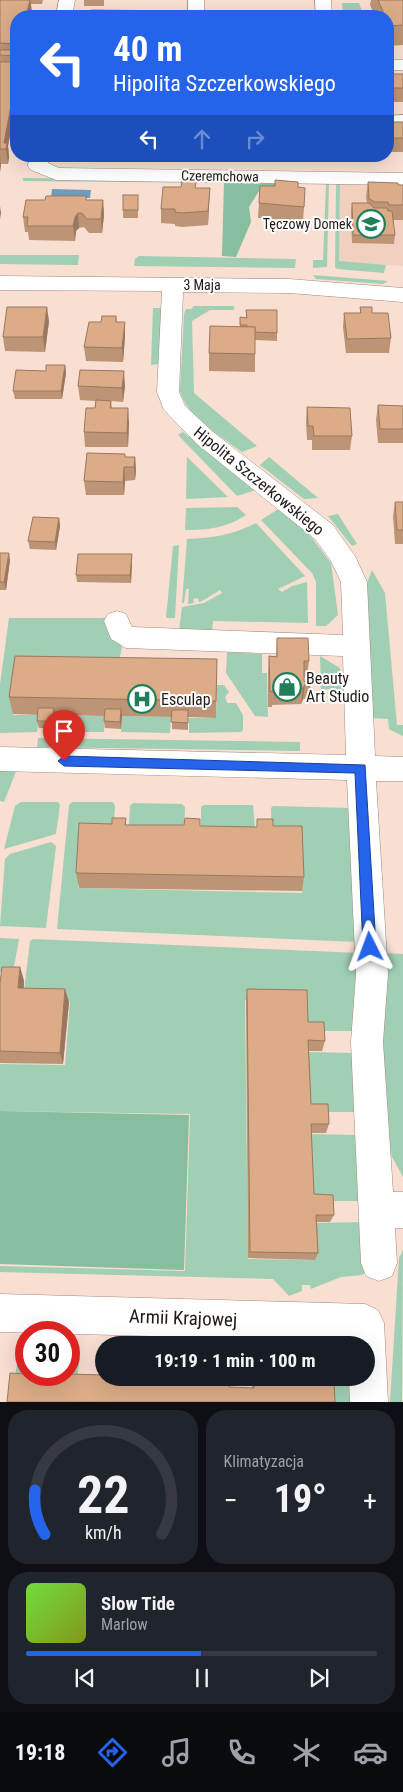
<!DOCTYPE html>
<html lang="pl">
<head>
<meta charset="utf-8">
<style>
  :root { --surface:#171b24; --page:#20242c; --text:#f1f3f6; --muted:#9ea1a6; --line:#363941; --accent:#2563eb }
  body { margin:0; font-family:"Roboto Condensed",sans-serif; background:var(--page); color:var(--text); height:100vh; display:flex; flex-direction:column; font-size:19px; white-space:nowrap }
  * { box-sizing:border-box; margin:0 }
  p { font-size:16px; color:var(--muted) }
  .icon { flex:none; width:28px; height:28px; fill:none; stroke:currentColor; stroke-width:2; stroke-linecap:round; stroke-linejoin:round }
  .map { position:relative; height:1402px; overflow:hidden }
  .panel { display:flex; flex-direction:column; gap:8px; padding:8px; background:#0d0f14; flex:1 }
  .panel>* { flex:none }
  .banner { position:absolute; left:10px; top:10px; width:384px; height:152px; border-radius:20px; box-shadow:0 5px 20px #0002; background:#2563eb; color:#fff; overflow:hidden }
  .speed { position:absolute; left:15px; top:1321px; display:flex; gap:10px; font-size:25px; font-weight:700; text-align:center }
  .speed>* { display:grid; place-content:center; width:65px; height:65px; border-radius:50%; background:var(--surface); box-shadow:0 5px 20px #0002; line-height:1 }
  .speed .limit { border:8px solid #d22; background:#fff; color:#111 }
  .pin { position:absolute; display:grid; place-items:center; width:42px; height:42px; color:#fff; margin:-51px -21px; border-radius:50% 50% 50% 0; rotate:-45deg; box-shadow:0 0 5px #0007 }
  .pin .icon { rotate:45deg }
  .me { position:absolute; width:55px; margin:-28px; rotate:357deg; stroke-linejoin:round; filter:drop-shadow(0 0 4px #0008) }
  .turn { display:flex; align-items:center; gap:18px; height:105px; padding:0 20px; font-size:22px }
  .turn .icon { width:65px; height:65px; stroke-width:2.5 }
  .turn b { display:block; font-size:35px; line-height:42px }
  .lanes { display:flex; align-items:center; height:48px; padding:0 20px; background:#0003; justify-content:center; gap:25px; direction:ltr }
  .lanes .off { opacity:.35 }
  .big { font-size:38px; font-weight:700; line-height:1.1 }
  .panel .card { flex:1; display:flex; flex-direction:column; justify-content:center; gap:8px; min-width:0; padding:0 18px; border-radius:20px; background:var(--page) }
  .panel .dial { align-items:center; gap:0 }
  .dial svg { height:130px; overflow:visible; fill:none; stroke:var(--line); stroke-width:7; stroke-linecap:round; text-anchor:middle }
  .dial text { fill:var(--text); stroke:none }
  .song { display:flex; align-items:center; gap:15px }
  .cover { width:60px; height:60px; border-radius:8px; background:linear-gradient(135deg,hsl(100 70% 55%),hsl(70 70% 35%)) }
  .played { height:5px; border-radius:2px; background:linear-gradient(90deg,var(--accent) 50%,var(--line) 50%) }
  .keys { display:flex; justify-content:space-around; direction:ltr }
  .heat { display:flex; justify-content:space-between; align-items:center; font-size:28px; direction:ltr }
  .panel .tiles { flex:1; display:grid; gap:8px; grid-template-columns:1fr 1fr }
  .card:last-child { grid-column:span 2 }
  .trip { position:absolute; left:95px; top:1336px; width:280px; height:50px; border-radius:25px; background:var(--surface); box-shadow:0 5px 20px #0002; font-weight:700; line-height:50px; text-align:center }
  .tab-bar { display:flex; height:80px; justify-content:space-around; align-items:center; background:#090b0e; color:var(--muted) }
  .tab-bar .icon { width:35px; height:35px }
  .tab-bar .on { color:var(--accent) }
  .tab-bar b { font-size:22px; color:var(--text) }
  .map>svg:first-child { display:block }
</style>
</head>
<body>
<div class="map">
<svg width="403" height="1402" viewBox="0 0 403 1402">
  <rect width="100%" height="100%" fill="#f9ded2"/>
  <polygon fill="#f2d0c0" points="340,184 403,186 403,266 339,262"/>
  <g fill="#a0cfb4">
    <polygon points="342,3 359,3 364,16 343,16"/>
    <polygon points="23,178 329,182 327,267 313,268 313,260 323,260 326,184 23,181"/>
    <polygon points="338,182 403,183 403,185 340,184 339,261 386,265 384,273 337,269 335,267 336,185"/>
    <polygon points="0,255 79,255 78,265 0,264"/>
    <polygon points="139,256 296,259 295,268 134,266 135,259"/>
    <polygon points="313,275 388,281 383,284 316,279"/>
    <path d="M194,306H234V310H210L192,321L194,393L257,446L242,452C220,435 188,419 180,391L184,314L186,309H191Z"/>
    <polygon points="153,308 161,308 159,364 151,365"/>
    <polygon points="183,432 256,490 237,496 178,435"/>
    <polygon points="187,457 228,497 186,499"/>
    <polygon points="269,457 318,498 304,499 260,465"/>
    <path d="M237,507L246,515C226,528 208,530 185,530L186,508Z"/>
    <polygon points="280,508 305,529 331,563 338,615 326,626 316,626 316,582 312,573 261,520"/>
    <polygon points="338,514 357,544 352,546 328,516"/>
    <path d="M256,523L305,576L278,589L282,592L292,586L307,582L308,623L213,621L212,631L179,630L182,607L204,603L222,593L220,590L202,601L199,602L198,598L193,599L194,603L188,604L189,589H186L184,603H182L187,539C212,538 233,535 256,523Z"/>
    <polygon points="179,545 175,618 166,618 173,546"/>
    <polygon points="372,570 385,593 397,725 403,725 403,736 389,729 388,719 371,718 364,591"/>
    <polygon points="9,618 113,618 118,642 122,647 116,676 18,674 13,715 40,715 37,732 0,733 0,684"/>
    <polygon points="227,652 262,654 262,673 267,673 268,717 255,716 226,673"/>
    <polygon points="320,656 340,668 342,690 321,689"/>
    <polygon points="217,685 224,685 229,692 225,697 227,703 236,703 243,715 243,730 241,732 189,733 189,718 216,718"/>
    <polygon points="56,716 105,716 104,732 55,732"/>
    <polygon points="122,716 171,717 170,733 121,732"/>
    <polygon points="38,738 300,742 300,751 37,747"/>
    <polygon points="17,769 4,802 0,801 0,770"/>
    <polygon points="21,802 58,802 60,805 56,834 4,849 15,806"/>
    <polygon points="72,802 113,802 115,806 113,839 82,839 78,888 302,893 301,841 272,841 271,808 273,806 350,808 357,942 57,929 69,805"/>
    <polygon points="133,803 182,804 185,807 184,840 128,839 130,806"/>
    <polygon points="204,805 253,805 256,842 201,841 201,807"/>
    <polygon points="51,842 56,846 46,928 0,926 5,859 10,854"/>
    <polygon points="0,938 19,939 14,967 10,972 0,972"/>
    <polygon points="33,939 360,953 358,1031 307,1031 306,1001 245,1000 248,1259 315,1260 314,1223 365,1222 368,1270 362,1275 341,1277 311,1289 310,1285 302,1285 302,1291 289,1296 273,1279 0,1272 0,1266 185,1271 190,1114 0,1111 0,1064 65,1065 70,1001 23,999 30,941"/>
    <polygon points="385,953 403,954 403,1177 391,1155 387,1133 380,1022"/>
    <polygon points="307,1052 355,1053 358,1112 310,1112"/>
    <polygon points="309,1134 359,1135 362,1201 312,1201"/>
    <polygon points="403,1250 402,1402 390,1402 399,1258"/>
    <polygon points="26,1355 26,1375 69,1375 69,1357 80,1357 77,1378 15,1376 17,1364"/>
    <polygon points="252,1378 353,1378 356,1402 331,1402 330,1383 252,1381"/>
  </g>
  <g fill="#86be9f">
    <polygon points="224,183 289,184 289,190 259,191 249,207 251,222 236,257 222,256"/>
    <polygon points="0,1111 189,1115 184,1270 0,1264"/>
  </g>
  <polygon fill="#6d9cc0" points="52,189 91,190 90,198 51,198"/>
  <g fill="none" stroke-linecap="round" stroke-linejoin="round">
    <defs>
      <g id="minor">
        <polygon points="59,0 75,0 72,16 56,16"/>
        <rect x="188" y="0" width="16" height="16"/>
        <polygon points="315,0 331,0 332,16 316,16"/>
        <rect x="388" y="60" width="15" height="10"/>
        <polygon points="403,115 403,127 388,126 388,116"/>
        <polygon points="30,156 49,156 48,163 59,168 403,173 403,185 56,180 31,170 28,166"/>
        <polygon points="0,276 289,279 403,288 403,302 289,293 183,292 179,392 185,406 213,432 333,525 355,556 367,582 375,756 403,757 403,781 376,781 388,974 383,1042 393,1192 403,1192 403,1228 395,1228 397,1263 392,1276 379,1281 366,1276 361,1263 351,1042 356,974 347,780 0,771 0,747 346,755 343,656 126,648 111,639 104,621 108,614 117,611 126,614 132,627 343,635 341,582 331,561 315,539 197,444 164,410 157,392 162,291 0,290"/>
        <polygon points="0,1294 365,1304 378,1310 384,1323 388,1402 350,1402 349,1378 366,1378 366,1345 347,1345 347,1341 0,1332"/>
      </g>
    </defs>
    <use href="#minor" stroke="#a28a7e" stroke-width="1"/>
    <use href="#minor" fill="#fff" fill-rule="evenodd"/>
  </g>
  <g fill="#bd9475">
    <polygon points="0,0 43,0 42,4 31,4 32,13 31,16 16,16 16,103 8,146 9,157 8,164 1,164 0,172"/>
    <rect x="84" y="0" width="20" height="6"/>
    <polygon points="371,0 403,0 403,45 388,46 388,16 375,16 370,5"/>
    <rect x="388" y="74" width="15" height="28"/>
    <rect x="388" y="122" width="15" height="30"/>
    <polygon points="368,182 403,185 403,220 393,220 395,235 394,244 352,243 351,211 352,203 367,203 366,197"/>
    <polygon points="260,186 298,187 304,207 303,221 258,218"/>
    <polygon points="196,188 210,188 208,225 182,227 175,226 175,224 161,223 161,209"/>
    <polygon points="138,195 138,218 123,218 123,210"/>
    <polygon points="86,200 103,200 104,215 102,233 89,233 84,227 79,228 76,231 75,241 29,240 28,232 25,232 23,217"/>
    <polygon points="360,307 372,313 391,338 389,353 346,353 343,327 344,313 360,313"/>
    <polygon points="246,310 277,333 277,341 255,340 255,372 209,371 209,353 240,327 240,317 246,318"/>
    <polygon points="116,316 117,322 125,337 123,362 86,361 84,347 101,322"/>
    <polygon points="49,321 45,352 5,351 3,337"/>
    <polygon points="65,365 66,373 62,399 15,399 13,391"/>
    <polygon points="78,386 125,386 123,402 111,401 112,408 129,422 128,447 85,447 84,432 95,408 96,401 80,400"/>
    <polygon points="378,405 403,406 403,443 378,443 376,420"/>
    <polygon points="307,407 352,436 350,450 312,450 312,440 307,440 306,422"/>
    <polygon points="125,454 125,457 135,457 136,471 135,480 125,481 124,495 86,495 84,481"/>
    <polygon points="395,502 403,502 403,544 395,544 393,516"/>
    <polygon points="59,518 60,526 56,550 30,549 28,541"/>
    <polygon points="0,553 10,560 6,590 0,590"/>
    <polygon points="132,554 132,562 131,583 77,582 76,575"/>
    <polygon points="277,638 309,661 307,677 304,677 304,681 311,683 309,699 303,699 301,704 272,705 272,707 268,707 268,673 269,656 276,657"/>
    <polygon points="217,659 216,718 188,717 188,730 172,729 172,717 122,716 121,729 105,728 104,721 104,716 55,715 54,728 39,728 37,721 38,715 13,714 9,697"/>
    <polygon points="126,818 126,825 257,827 257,819 273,826 304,877 302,891 79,888 76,873 112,824"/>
    <polygon points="20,967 24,981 24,988 65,989 69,1002 63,1064 0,1063 0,983"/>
    <polygon points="247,989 308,1022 325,1041 322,1051 309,1051 311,1104 329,1124 326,1133 311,1133 314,1194 334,1215 330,1222 317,1222 318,1253 315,1260 248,1258 246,1001"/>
    <polygon points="254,1379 335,1402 229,1387 252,1388 252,1382"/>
  </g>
  <g fill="#9a785f">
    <polygon points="30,0 32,13 31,16 26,16"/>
    <polygon points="16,79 16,103 8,146 9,157 8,164 6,149 4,143"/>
    <polygon points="0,155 1,164 0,172"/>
    <polygon points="210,188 209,202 208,225 208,211"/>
    <polygon points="103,200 104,215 102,233 101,219"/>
    <polygon points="0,206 1,213 0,219"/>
    <polygon points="78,213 79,228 76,231 75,241 73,226 75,217"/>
    <polygon points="47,307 49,321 45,352 43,337"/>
    <polygon points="125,322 125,337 123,362 122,348"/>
    <polygon points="65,365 66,373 62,399 61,391"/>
    <polygon points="124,371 125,386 123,402 122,388"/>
    <polygon points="128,408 129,422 128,447 127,433"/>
    <polygon points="135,457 136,471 135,480 134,467"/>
    <polygon points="124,467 125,481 124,495 123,482"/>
    <polygon points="59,518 60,526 56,550 55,542"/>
    <polygon points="9,553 10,560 6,590 4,582"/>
    <polygon points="132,554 132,562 131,583 130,575"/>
    <polygon points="305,684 303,699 301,704 303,688"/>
    <polygon points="54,708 55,715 54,728 53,721"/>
    <polygon points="121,709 122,716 121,729 120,722"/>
    <polygon points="20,967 24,981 23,1001 18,988"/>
    <polygon points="65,989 69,1002 63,1064 60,1053"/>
  </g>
  <g fill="#dcac88" stroke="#9a785f">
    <polygon points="0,0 30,0 26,16 16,16 16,44 0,43"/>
    <polygon points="378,0 403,0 403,25 389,26 388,23 388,16 385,16"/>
    <polygon points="91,10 182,11 181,16 90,16"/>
    <polygon points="206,11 295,12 296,16 205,16"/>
    <polygon points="0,50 16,50 16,56 0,55"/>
    <polygon points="0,62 16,62 15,69 16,69 16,79 4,143 7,143 6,149 0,149"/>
    <rect x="388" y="74" width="15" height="14"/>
    <rect x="388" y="122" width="15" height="16"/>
    <polygon points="275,180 298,182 298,187 305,188 304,207 259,203 260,186 275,186"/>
    <polygon points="182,181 196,182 195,188 210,188 208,211 182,213 175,212 175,209 161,209 163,187 181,187"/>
    <polygon points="368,182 398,183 398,185 403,185 403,205 389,205 388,202 375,202 369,199"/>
    <rect x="123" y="195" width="15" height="15"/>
    <polygon points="46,196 86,196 86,200 103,200 101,219 87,219 82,213 78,213 75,217 73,226 27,226 28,217 23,217 26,200 45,200"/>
    <polygon points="352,203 369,203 374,208 387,208 388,211 392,211 395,235 353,235"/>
    <polygon points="7,307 47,307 43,337 3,337"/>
    <polygon points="360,307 372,307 372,313 388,313 391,338 347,339 344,313 361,313"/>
    <polygon points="246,310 277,310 277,333 255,332 255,327 247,327 247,325 240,325 240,317 247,318"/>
    <polygon points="102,316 116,316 116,322 125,322 122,348 84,347 89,322 101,322"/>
    <polygon points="210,326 255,327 255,354 209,353"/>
    <polygon points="46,365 65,365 61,391 13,391 16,370 46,371"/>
    <polygon points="80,370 124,371 122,388 78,386"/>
    <polygon points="96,400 111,401 110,408 128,408 127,433 84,432 86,408 95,408"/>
    <polygon points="378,405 403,406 403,429 380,429"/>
    <polygon points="307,407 350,408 352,436 314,436 313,426 308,426"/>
    <polygon points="87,453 125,454 125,457 135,457 134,467 124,467 123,482 84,481"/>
    <polygon points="395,502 403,502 403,530 397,530"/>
    <polygon points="33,517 59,518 55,542 28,541"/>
    <polygon points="0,553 9,553 4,582 0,582"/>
    <polygon points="78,554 132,554 130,575 76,575"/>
    <polygon points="277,638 308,638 309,661 304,661 304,681 311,683 305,684 303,688 273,689 273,692 270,691 269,656 277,657"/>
    <polygon points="15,656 217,659 216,701 9,697"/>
    <polygon points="38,708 54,708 53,721 37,721"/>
    <polygon points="105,709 121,709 120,722 104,721"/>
    <polygon points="172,710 188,710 188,723 171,722"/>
    <polygon points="112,818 126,818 125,825 184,825 185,818 200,819 200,826 257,827 257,819 273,819 273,826 302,826 304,877 76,873 79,823 112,824"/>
    <polygon points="2,967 20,967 18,988 65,989 60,1053 0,1051 0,983"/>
    <polygon points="247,989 307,990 308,1022 324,1022 325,1041 308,1040 311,1104 328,1104 329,1124 311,1124 314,1194 333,1195 334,1215 316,1215 318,1253 250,1252"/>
    <polygon points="10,1373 26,1374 26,1375 69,1374 104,1375 104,1378 229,1378 229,1387 254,1388 254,1379 334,1381 335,1402 7,1402"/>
  </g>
  <polygon fill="#2563eb" stroke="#184099" points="64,756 365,765 376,947 374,952 370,954 365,952 363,947 355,773 64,766 58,761"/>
  <defs>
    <symbol id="school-ring" viewBox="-11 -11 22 22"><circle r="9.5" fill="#fff" stroke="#1e7f58" stroke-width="1.5"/><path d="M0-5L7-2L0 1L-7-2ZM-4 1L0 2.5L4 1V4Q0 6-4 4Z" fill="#1e7f58"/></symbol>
    <symbol id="shop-ring" viewBox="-11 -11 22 22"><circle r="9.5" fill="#fff" stroke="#1e7f58" stroke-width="1.5"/><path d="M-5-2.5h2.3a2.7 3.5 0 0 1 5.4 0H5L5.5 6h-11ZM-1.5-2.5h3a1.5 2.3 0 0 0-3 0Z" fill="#1e7f58"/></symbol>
    <symbol id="hospital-ring" viewBox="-11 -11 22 22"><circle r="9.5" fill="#fff" stroke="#1e7f58" stroke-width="1.5"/><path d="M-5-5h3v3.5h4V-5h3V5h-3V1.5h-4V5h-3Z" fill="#1e7f58"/></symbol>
  </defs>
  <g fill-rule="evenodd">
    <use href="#school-ring" x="355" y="208" width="32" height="32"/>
    <use href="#shop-ring" x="271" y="671" width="32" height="32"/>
    <use href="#hospital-ring" x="126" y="683" width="32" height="32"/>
  </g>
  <g text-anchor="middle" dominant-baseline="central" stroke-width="4" stroke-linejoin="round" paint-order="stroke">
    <g font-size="14" fill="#221915" stroke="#fff">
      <text transform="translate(220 176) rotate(1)">Czeremchowa</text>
      <text x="202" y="285">3 Maja</text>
    </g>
    <g font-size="14" fill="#221915" stroke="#fff" text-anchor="end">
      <text x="352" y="224">Tęczowy Domek</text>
    </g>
    <g font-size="16" fill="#221915" stroke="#fff">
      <text transform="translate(259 481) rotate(39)">Hipolita Szczerkowskiego</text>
    </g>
    <g font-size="16" fill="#221915" stroke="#fff" text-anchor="start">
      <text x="306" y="678">Beauty<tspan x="306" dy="18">Art Studio</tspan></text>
      <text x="161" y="699">Esculap</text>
    </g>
    <g font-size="19" fill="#221915" stroke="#fff">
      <text transform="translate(183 1318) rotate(2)">Armii Krajowej</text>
    </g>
  </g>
</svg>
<div class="speed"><div class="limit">30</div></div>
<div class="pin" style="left:64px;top:761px;background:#d93025"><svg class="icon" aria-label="arrive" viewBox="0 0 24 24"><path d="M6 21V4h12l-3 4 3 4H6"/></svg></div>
<svg class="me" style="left:370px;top:947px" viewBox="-20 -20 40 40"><path d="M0-17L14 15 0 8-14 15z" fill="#2563eb" stroke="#fff" stroke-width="4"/></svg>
<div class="trip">19:19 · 1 min · 100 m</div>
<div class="banner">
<div class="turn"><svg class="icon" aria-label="left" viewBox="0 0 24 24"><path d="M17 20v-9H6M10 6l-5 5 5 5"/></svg><div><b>40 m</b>Hipolita Szczerkowskiego</div></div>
<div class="lanes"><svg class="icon" aria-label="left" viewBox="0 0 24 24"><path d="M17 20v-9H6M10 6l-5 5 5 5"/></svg><svg class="icon off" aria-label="ahead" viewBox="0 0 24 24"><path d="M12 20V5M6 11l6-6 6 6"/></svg><svg class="icon off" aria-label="right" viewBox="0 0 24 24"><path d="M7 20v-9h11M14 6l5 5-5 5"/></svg></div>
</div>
</div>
<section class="panel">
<div class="tiles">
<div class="card dial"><svg viewBox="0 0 100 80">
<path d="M14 69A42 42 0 1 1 86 69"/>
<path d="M14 69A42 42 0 0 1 8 42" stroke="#2563eb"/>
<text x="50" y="56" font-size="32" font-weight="700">22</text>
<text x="50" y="72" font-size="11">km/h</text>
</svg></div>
<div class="card"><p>Klimatyzacja</p>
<div class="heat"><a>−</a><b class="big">19°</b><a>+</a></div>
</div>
<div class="card">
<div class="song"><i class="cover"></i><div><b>Slow Tide</b><p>Marlow</p></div></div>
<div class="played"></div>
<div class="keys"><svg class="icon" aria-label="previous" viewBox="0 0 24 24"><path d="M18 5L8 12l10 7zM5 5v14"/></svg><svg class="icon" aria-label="pause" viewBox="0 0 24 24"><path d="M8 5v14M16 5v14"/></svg><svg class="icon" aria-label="next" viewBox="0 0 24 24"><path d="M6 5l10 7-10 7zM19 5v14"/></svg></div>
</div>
</div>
</section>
<nav class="tab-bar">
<b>19:18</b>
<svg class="icon on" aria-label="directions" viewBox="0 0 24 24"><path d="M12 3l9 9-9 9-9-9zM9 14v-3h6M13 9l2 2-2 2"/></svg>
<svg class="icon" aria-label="music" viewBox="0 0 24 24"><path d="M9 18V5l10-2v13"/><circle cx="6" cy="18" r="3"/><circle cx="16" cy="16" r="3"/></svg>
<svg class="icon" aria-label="phone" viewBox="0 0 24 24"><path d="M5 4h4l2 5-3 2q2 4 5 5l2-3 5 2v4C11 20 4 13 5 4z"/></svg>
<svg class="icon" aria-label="climate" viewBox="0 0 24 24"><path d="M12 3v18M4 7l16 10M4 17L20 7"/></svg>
<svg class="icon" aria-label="car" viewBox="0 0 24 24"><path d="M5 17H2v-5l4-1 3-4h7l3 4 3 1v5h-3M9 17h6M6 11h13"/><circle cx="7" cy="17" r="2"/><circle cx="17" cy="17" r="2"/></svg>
</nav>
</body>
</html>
